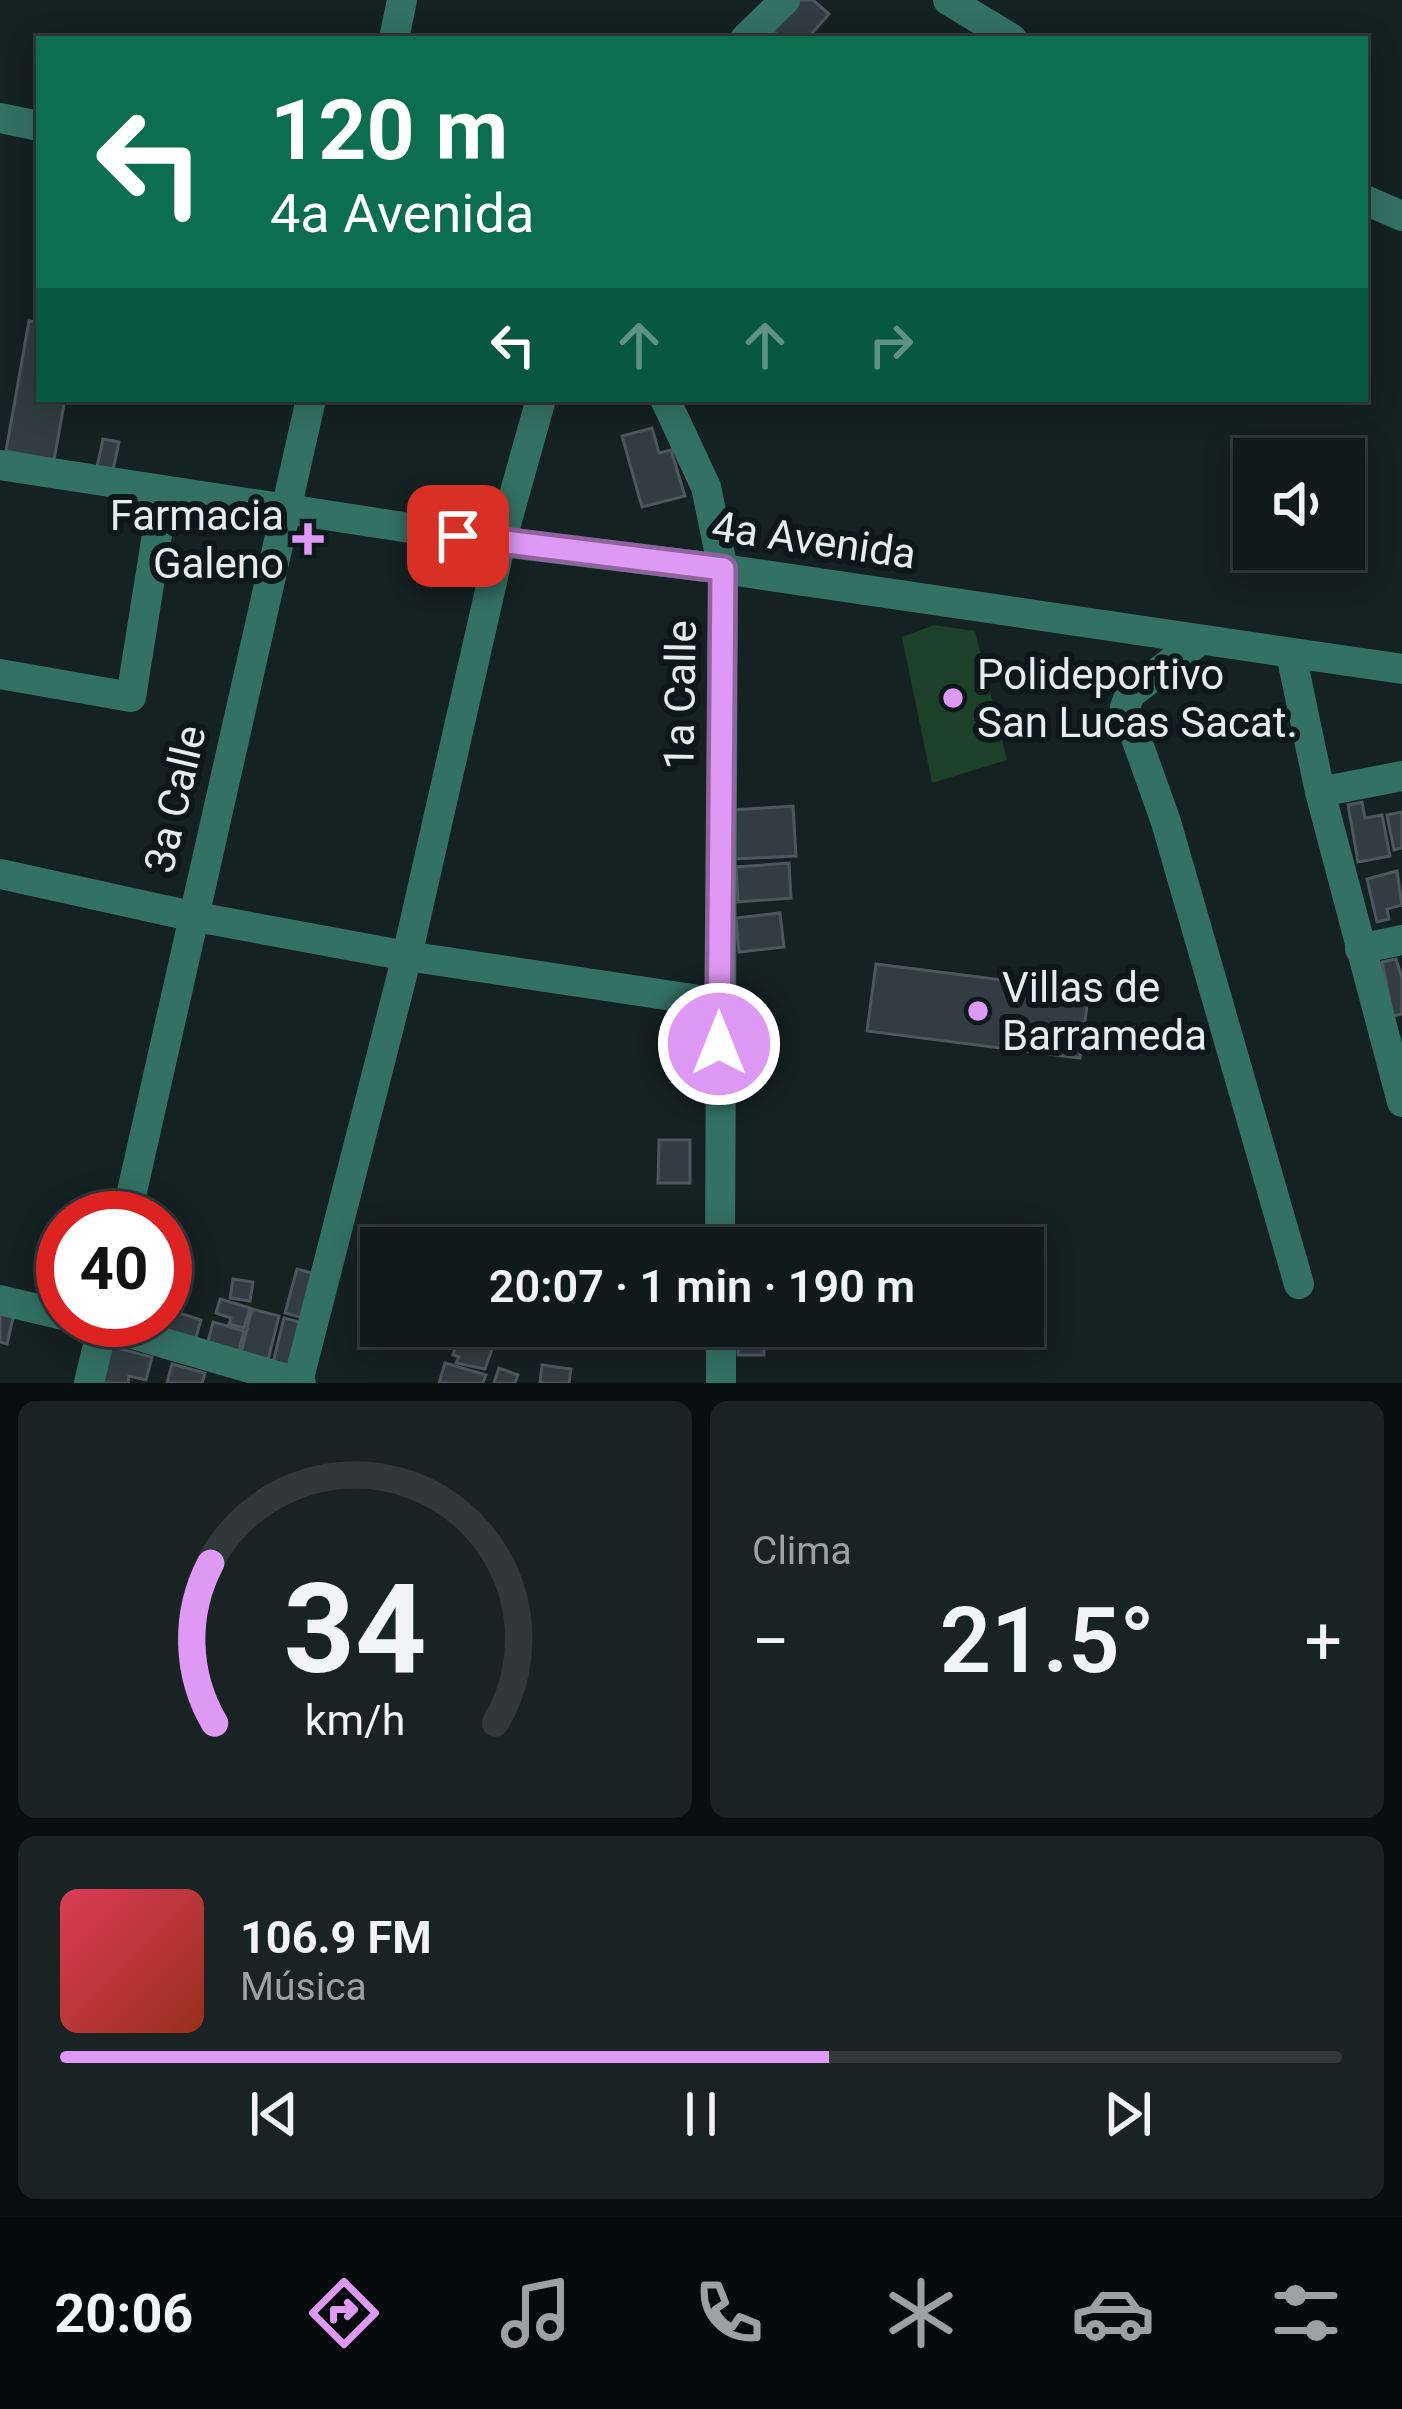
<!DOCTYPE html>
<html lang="es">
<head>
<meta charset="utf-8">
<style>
  :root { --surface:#101a1a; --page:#192323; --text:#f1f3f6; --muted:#9ca1a2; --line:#303839; --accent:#dd99f3 }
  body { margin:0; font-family:Roboto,sans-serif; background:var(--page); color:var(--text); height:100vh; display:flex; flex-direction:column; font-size:45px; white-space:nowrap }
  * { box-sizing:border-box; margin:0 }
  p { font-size:39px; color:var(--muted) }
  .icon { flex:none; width:66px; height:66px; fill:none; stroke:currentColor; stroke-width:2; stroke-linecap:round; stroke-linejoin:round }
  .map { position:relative; height:1383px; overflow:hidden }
  .panel { display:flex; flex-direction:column; gap:18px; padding:18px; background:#090e0e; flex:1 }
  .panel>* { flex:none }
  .banner { position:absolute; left:36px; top:36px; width:1332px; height:366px; border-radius:0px; box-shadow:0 6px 30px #0003,0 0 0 3px var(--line); background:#0b6e4f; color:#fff; overflow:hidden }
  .controls { position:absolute; left:1233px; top:438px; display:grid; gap:24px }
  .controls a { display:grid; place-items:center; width:132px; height:132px; border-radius:0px; background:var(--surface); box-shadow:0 6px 30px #0003,0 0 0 3px var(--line); font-size:60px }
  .speed { position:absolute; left:36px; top:1191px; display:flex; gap:24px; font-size:60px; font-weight:700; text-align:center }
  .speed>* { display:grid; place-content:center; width:156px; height:156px; border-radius:50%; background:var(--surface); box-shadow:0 6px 30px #0003,0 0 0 3px var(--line); line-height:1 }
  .speed .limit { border:18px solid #d22; background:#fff; color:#111 }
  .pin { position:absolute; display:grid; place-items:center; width:102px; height:102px; color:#fff; margin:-51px; border-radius:24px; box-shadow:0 6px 18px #0006 }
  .me { position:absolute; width:132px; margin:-66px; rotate:0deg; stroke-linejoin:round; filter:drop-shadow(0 0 9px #0008) }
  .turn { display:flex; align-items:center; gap:42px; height:252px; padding:0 36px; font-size:54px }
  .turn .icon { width:156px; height:156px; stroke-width:2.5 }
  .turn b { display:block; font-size:84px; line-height:102px }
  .lanes { display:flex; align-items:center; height:114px; padding:0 36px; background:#0003; justify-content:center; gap:60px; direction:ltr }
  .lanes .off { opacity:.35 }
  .big { font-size:90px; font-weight:600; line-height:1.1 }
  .panel .card { flex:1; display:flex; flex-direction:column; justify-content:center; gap:18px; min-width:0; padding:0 42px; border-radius:18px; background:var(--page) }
  .panel .dial { align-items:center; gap:0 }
  .dial svg { height:312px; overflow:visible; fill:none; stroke:var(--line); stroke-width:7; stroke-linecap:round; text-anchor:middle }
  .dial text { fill:var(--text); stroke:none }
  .song { display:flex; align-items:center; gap:36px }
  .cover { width:144px; height:144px; border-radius:18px; background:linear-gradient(135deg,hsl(350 70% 55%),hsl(10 70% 35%)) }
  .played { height:12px; border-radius:6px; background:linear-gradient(90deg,var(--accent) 60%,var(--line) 60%) }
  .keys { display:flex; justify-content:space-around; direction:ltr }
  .heat { display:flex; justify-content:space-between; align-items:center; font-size:66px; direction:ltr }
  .panel .tiles { flex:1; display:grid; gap:18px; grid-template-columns:1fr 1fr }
  .card:last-child { grid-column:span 2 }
  .trip { position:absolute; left:360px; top:1227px; width:684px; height:120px; border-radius:0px; background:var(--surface); box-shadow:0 6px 30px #0003,0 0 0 3px var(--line); font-weight:600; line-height:120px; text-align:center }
  .tabs { display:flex; height:192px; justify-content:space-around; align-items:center; background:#060a0a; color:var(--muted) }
  .tabs .icon { width:84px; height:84px }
  .tabs .on { color:var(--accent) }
  .tabs b { font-size:54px; color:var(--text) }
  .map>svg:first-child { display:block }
</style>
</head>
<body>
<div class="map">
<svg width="1402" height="1383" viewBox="0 0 1402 1383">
  <rect width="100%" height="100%" fill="#152222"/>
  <polygon fill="#1c4028" points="934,625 975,631 1007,760 932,783 902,637"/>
  <g fill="#313d42" stroke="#4b575c" stroke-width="3">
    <polygon points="795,0 813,0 829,14 807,39 782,39 770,28"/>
    <polygon points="29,321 39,322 39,399 65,399 54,460 6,451"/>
    <polygon points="652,428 659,453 671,450 685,496 642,507 622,436"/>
    <polygon points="103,439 119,442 113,470 97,467"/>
    <polygon points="1362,802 1365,818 1382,815 1390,856 1358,862 1348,805"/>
    <polygon points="793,806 796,856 735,859 732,810"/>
    <polygon points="1402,812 1402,848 1394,850 1387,815"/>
    <polygon points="789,863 791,898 738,902 736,867"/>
    <polygon points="1397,871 1402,905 1387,909 1389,919 1377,922 1367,879"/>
    <polygon points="780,913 784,947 739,952 736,918"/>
    <polygon points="1396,959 1402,978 1402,1014 1393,1016 1382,962"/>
    <polygon points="876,964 1089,991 1080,1058 867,1031"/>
    <polygon points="765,1022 768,1070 728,1072 725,1025"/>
    <polygon points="659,1140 690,1140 690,1183 658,1183"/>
    <polygon points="297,1269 323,1276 311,1320 285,1313"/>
    <polygon points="233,1279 253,1282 250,1301 230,1298"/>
    <polygon points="165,1288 179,1292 173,1311 201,1320 193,1348 148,1333 152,1320 165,1320"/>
    <polygon points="220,1299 250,1308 244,1328 229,1324 231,1318 216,1313"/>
    <polygon points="252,1309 279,1316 268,1360 241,1353"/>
    <polygon points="0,1311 14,1314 7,1344 0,1342"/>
    <polygon points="284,1318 310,1325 298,1373 272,1367"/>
    <polygon points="213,1322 244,1331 237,1358 206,1349"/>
    <polygon points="470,1326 516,1326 510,1342"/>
    <rect x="738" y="1326" width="26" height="29"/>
    <polygon points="461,1329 495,1341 485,1369 456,1363 459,1357 453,1355"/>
    <polygon points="101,1344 152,1357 146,1380 129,1376 128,1383 91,1383"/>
    <polygon points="445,1363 486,1375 483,1383 439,1383"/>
    <polygon points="172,1364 205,1373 202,1383 167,1383"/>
    <polygon points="542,1365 571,1369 569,1383 540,1383"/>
    <polygon points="499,1368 518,1375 515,1383 494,1383"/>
  </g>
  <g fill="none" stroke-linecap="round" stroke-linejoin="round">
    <g stroke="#337163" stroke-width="30">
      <polyline points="948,0 1012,39"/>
      <polyline points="394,39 402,0"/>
      <polyline points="745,39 785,0"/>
      <polyline points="0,118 39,126"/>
      <polyline points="1365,200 1402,216"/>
      <polyline points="665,399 706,487 723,569 720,1248"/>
      <polyline points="0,465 501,542 723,569 1402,669"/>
      <polyline points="1200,640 1130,694 1125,707 1166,822 1299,1284"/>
      <polyline points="1291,654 1320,792 1402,1102"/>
      <polyline points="0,674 131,697 164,491"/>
      <polyline points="1320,792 1402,776"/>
      <polyline points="0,874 191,916 407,956 719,1003"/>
      <polyline points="1360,949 1402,940"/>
      <polyline points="126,1218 311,399"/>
      <polyline points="0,1300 63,1315"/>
      <polyline points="85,1320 301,1383"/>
      <polyline points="721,1326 721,1383"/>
      <polyline points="298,1382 407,956 501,542 541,399"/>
      <polyline points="89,1383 104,1320"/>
    </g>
  </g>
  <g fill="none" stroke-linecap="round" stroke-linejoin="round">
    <defs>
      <polyline id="route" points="458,536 723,569 719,1044"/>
    </defs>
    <use href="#route" stroke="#90639e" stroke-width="30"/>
    <use href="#route" stroke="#dd99f3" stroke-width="21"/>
  </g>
  <g fill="#dd99f3" stroke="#0c1819" stroke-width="4.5">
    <path d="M302 521h12v12h12v12h-12v12h-12v-12h-12v-12h12z"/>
    <circle cx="953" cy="698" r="12"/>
    <circle cx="978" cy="1011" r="12"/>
  </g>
  <g text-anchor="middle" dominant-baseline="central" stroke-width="12" stroke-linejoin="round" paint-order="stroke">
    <g font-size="42" fill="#e5eded" stroke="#0c1819" text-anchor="start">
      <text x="284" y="515" text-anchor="end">Farmacia<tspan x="284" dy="48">Galeno</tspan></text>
      <text x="977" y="674">Polideportivo<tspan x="977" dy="48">San Lucas Sacat.</tspan></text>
      <text x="1002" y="987">Villas de<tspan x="1002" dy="48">Barrameda</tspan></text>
    </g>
    <g font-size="42" fill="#e5eded" stroke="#0c1819">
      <text transform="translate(814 540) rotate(8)">4a Avenida</text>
      <text transform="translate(680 695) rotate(-89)">1a Calle</text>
      <text transform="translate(175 799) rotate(-77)">3a Calle</text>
    </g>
  </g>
</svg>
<div class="controls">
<a><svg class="icon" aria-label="sound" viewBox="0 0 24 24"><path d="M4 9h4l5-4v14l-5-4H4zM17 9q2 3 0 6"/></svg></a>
</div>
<div class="speed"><div class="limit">40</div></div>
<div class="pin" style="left:458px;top:536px;background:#d93025"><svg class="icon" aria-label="arrive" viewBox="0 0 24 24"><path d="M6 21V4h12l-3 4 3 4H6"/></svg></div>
<svg class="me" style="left:719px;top:1044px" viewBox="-20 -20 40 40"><circle r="17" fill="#dd99f3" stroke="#fff" stroke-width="3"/><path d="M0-11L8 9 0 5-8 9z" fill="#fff"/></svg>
<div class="trip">20:07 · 1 min · 190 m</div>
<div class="banner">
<div class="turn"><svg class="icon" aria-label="left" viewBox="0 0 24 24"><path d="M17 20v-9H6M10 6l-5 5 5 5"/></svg><div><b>120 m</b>4a Avenida</div></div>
<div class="lanes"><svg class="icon" aria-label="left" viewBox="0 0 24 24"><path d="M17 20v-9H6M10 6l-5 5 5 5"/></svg><svg class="icon off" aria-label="ahead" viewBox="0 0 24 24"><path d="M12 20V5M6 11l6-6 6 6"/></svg><svg class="icon off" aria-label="ahead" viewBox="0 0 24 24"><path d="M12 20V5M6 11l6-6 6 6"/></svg><svg class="icon off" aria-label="right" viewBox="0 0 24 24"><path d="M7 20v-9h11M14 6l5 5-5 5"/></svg></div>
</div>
</div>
<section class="panel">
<div class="tiles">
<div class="card dial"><svg viewBox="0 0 100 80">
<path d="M14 69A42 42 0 1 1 86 69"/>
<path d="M14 69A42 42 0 0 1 13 28" stroke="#dd99f3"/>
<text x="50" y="56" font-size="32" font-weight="700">34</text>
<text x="50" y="72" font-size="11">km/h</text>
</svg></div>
<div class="card"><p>Clima</p>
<div class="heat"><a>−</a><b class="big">21.5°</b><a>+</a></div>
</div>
<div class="card">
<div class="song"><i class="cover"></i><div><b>106.9 FM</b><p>Música</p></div></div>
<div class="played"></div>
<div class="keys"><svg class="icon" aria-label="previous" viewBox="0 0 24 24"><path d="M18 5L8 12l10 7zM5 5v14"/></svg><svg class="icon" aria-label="pause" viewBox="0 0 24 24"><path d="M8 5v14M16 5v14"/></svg><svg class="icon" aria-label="next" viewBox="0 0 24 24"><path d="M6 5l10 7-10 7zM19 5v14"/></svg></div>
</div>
</div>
</section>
<nav class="tabs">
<b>20:06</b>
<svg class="icon on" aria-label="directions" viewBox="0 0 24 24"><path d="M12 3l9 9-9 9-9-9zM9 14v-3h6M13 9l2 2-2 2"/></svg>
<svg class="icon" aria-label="music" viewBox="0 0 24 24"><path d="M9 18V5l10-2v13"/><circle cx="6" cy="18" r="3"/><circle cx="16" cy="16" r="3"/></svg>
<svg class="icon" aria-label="phone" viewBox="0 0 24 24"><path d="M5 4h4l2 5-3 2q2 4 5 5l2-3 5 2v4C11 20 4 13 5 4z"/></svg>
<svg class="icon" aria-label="climate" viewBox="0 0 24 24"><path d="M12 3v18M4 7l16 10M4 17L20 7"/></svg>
<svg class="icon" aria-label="car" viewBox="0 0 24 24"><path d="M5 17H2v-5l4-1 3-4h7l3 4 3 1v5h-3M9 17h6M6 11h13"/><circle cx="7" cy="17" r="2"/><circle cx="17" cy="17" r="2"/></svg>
<svg class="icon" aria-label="filters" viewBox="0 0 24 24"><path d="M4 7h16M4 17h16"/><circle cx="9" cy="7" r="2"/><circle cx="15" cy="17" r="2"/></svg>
</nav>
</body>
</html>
